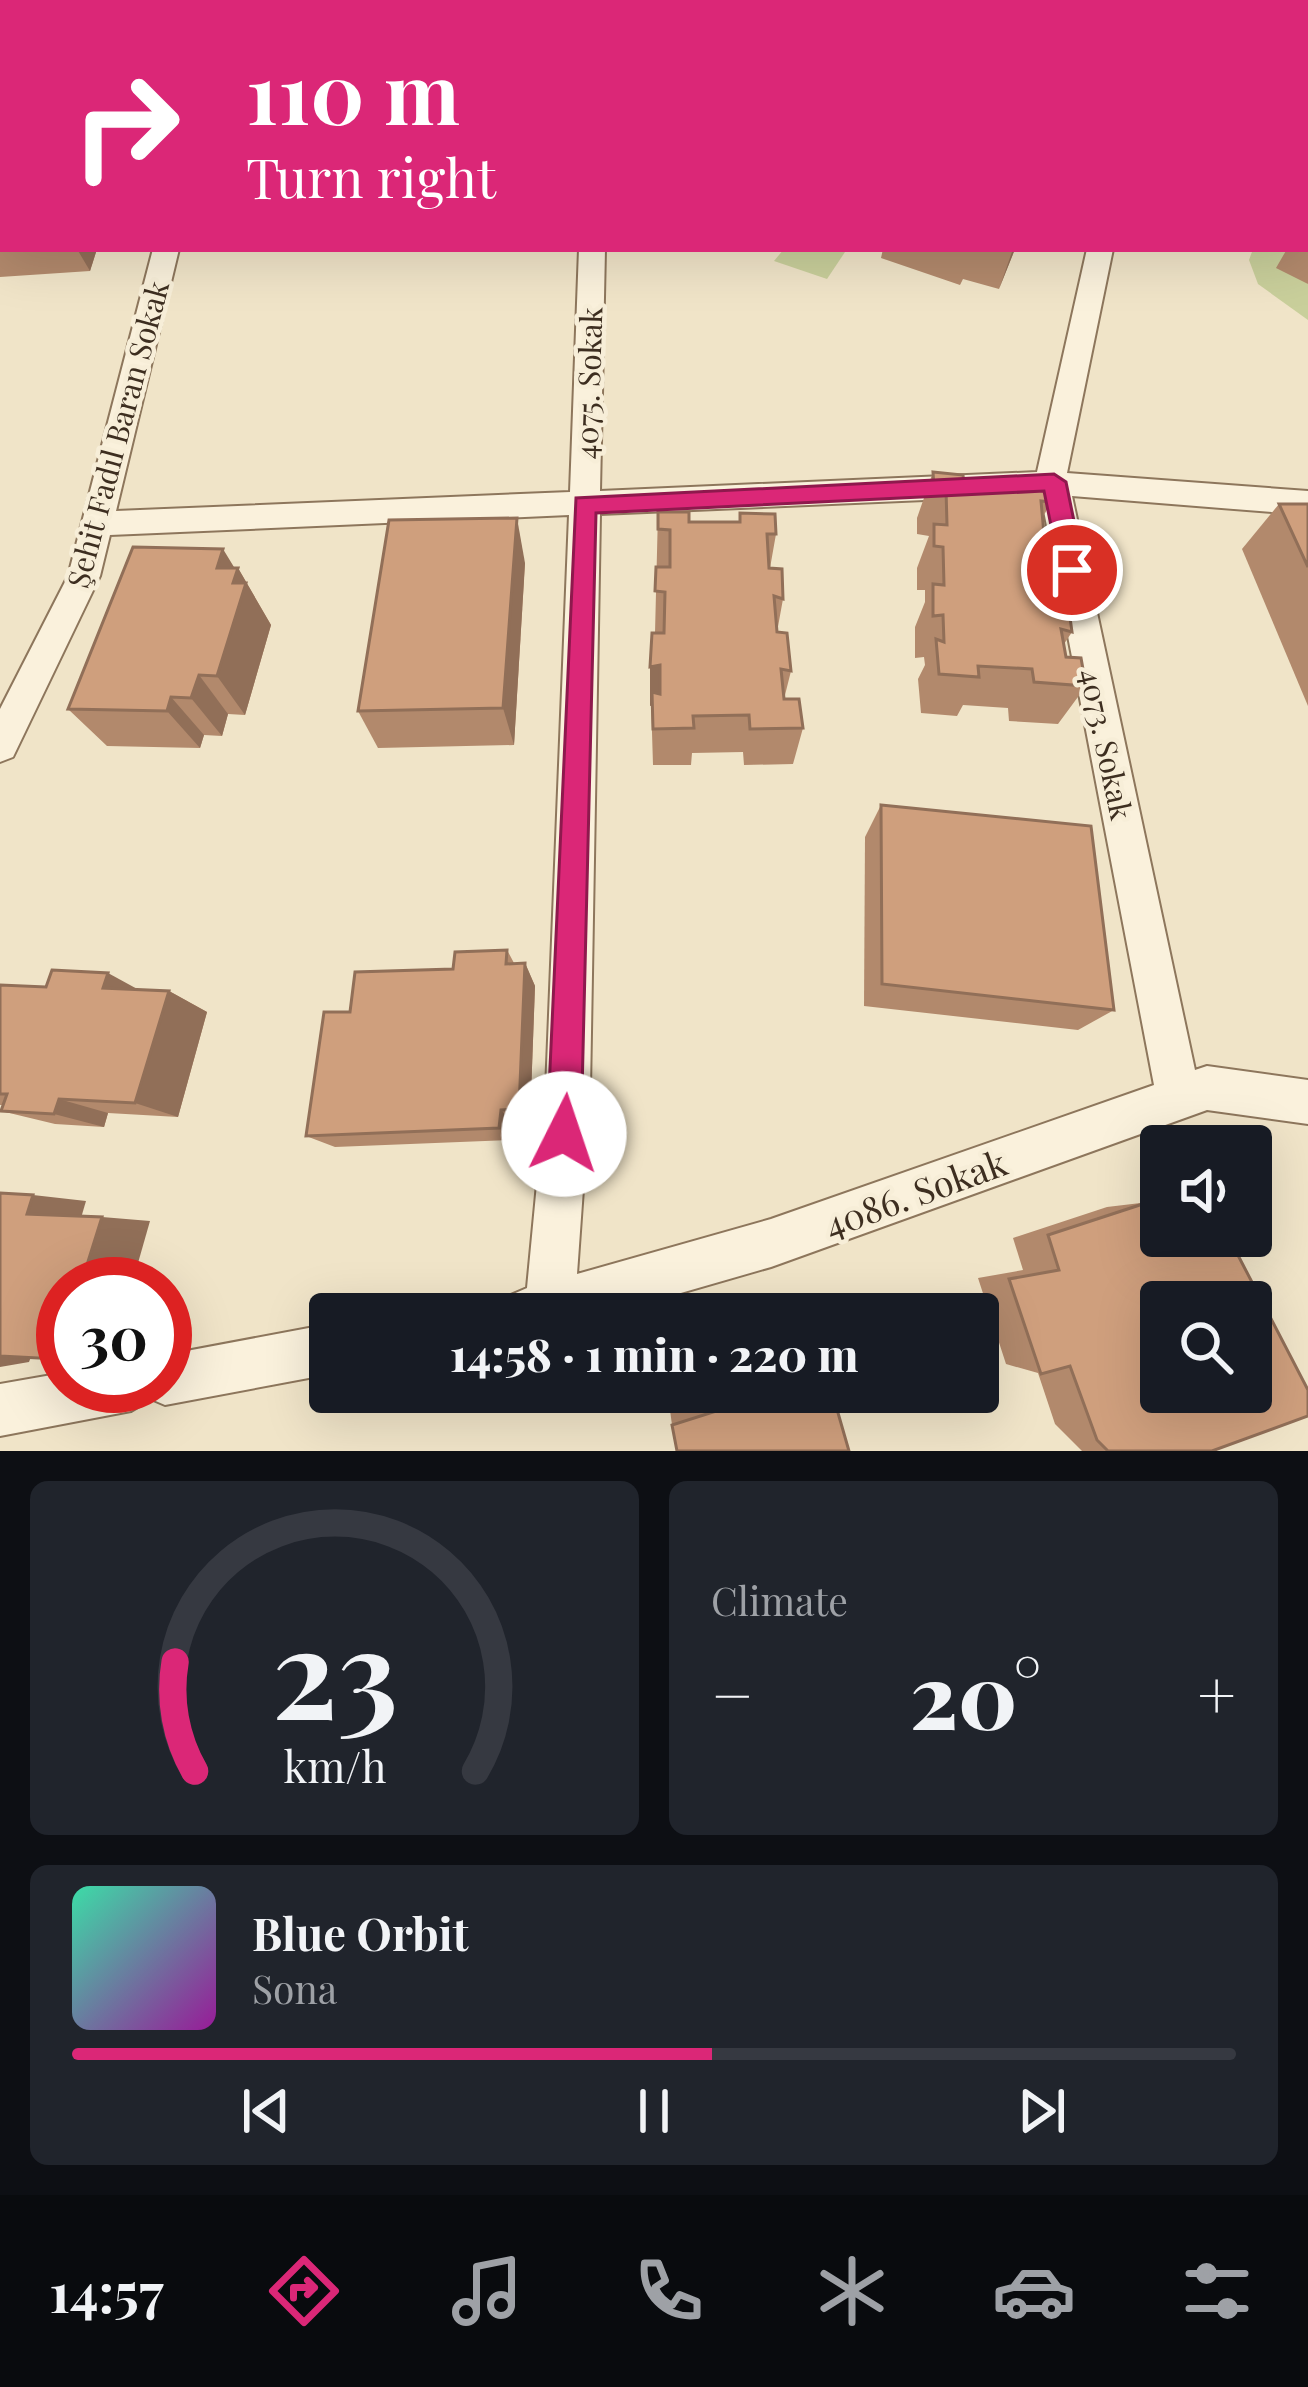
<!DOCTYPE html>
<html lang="en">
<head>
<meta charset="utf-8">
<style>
  :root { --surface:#171b24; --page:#20242c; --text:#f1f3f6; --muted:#9ea1a6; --line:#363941; --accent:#db2777 }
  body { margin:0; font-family:"Playfair Display",serif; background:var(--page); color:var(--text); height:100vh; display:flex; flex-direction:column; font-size:45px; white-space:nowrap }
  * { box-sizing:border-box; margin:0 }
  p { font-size:39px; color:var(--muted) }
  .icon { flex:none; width:66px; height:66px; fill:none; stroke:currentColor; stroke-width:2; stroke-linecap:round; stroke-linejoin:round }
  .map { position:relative; height:1451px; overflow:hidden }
  .drawer { display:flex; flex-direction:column; gap:30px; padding:30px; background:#0d0f14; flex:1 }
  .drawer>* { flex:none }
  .hud { position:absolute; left:0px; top:0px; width:1308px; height:252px; box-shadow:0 12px 48px #0002; background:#db2777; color:#fff; overflow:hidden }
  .tools { position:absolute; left:1140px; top:1125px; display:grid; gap:24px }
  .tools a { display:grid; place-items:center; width:132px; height:132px; border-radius:12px; background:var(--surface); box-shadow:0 12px 48px #0002; font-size:60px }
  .speed { position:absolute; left:36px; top:1257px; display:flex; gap:24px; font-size:60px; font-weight:700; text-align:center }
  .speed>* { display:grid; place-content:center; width:156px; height:156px; border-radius:50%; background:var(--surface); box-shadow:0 12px 48px #0002; line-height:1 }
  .speed .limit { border:18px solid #d22; background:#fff; color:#111 }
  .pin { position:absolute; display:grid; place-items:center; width:102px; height:102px; color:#fff; margin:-51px; border:6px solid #fff; border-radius:50%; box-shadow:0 3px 12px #0007 }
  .me { position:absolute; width:132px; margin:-66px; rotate:4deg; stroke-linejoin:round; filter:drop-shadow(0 0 9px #0008) }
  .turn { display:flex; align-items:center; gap:42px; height:252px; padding:0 48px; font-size:54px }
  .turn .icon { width:156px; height:156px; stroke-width:2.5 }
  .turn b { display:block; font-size:84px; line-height:102px }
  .big { font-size:90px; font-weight:800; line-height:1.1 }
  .drawer .tile { flex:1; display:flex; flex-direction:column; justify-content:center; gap:18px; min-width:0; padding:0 42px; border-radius:18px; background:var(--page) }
  .drawer .dial { align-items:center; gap:0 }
  .dial svg { height:312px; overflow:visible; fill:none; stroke:var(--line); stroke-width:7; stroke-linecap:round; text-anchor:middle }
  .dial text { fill:var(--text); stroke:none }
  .song { display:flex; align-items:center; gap:36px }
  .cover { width:144px; height:144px; border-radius:18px; background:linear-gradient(135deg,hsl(160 70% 55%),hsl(300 70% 35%)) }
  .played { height:12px; border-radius:6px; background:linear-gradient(90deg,var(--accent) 55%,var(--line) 55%) }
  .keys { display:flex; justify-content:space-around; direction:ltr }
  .heat { display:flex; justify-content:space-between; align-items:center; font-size:66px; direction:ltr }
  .drawer .tiles { flex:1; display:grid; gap:30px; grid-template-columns:1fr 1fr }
  .tile:last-child { grid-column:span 2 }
  .trip { position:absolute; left:309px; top:1293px; width:690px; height:120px; border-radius:12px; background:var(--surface); box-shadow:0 12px 48px #0002; font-weight:800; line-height:120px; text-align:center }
  .tabs { display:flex; height:192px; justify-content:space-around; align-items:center; background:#090b0e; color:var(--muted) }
  .tabs .icon { width:84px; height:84px }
  .tabs .on { color:var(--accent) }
  .tabs b { font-size:54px; color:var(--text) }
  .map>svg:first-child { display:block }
</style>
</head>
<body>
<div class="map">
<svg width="1308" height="1451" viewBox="0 0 1308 1451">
  <rect width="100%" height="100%" fill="#f0e4c8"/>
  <g fill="#c9cf9b">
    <polygon points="784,249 847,249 827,279 774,261"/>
    <polygon points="1253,249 1297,249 1308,284 1308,320 1258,284 1249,260"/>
  </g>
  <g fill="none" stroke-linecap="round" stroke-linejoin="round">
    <defs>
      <g id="minor">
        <rect x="185" y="0" width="20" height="3"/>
        <polygon points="233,0 254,0 231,3"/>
        <polygon points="626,0 646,0 624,3"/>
        <polygon points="1175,0 1195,0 1173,3"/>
        <rect x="1305" y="55" width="3" height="13"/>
        <path d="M153,249H179L116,511L570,492L579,249H605L600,491L1037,472L1087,249H1113L1067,473L1308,491V515L1072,496L1195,1070L1207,1066L1308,1080V1124L1207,1110L771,1267L608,1314H498L506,1297L527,1288L546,1090L569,515L110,535L100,576L13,757L0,762V709L68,576ZM1041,495L1154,1085L771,1219L577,1274L590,1090L600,514Z"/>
        <polygon points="330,1324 330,1374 165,1405 151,1399 131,1411 0,1436 0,1384 63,1373 63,1386 165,1386 165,1355"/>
      </g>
    </defs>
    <use href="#minor" stroke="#8d765c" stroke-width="4"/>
    <use href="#minor" fill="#faf1dc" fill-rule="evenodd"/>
  </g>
  <g fill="#b2896c">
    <polygon points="0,0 109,0 106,3 3,3 3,24 0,24"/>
    <polygon points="432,0 550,0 551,3 433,3"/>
    <polygon points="566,0 594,0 591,3 578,3"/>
    <polygon points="855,0 980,0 979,3 855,3"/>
    <polygon points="1001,0 1137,0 1136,3 1001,3"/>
    <polygon points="1265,0 1308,0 1308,16 1305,15 1305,3 1273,3"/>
    <polygon points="0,143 3,143 3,249 97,249 90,271 0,277"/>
    <polygon points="1308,223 1308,284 1276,268 1287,249 1305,249 1305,225"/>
    <polygon points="883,249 1015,249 999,289 963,279 960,285 881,258"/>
    <polygon points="933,472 964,484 1010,488 1013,479 1051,502 1043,517 1044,534 1060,564 1053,576 1056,595 1072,632 1064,644 1066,657 1086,686 1058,724 1009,721 1008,708 963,705 957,716 921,713 918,679 925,665 924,657 915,658 915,627 925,602 925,590 917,590 917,568 929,536 917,534 917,518"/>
    <polygon points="1279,504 1308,504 1308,706 1242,549"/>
    <polygon points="658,512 689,522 739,522 740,513 776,534 770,568 783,599 777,632 791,671 784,699 803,728 793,764 744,765 743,752 692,753 691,765 653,765 650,667 655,633"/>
    <polygon points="525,563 514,745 378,748 358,711"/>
    <polygon points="234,568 238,568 271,625 245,715 228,714 222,736 204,735 200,748 107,746 68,709"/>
    <polygon points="881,805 1114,1010 1078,1030 864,1006 865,837"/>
    <polygon points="507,950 514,963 525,963 535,986 530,1122 513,1123 512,1140 335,1147 306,1136 350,1012 453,969"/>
    <polygon points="0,985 169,991 207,1012 178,1117 108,1113 104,1127 55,1124 1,1111 3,1105 0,1105"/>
    <polygon points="1149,1202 1212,1451 1082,1451 1055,1424 1038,1373 1006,1364 978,1278 1023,1270 1013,1238 1107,1207"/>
    <polygon points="727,1392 832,1392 672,1425 670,1410"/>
  </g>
  <g fill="#916f58">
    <polygon points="54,0 109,0 106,3 56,3"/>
    <polygon points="517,0 550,0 551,3 513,3"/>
    <polygon points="964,0 980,0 979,3 963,3"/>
    <polygon points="77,249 97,249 90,271"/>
    <polygon points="1013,249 1015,249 999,289"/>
    <polygon points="517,518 525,563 514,745 503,708"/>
    <polygon points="223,549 237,572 238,568 271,625 245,715 217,676 217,568"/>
    <polygon points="660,665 659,704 650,706 650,667"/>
    <polygon points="199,675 228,714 222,736 191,698"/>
    <polygon points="171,697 204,735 200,748 167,711"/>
    <polygon points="525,963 535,986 530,1122 519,1109"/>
    <polygon points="108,973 150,996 103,988"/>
    <polygon points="169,991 207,1012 178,1117 135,1103"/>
    <polygon points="59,1099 108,1113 104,1127 54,1114"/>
    <polygon points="501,1110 513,1123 512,1140 499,1128"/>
    <polygon points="33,1195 86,1201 81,1218 27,1214"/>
    <polygon points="102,1217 150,1221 132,1284 81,1284"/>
    <polygon points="35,1346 29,1362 0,1367 0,1351"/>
  </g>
  <g fill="#cf9f7d" stroke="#916f58" stroke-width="3" fill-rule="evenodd">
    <polygon points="460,0 517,0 513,3 471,3"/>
    <polygon points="1067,0 1137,0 1136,3 1088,3"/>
    <polygon points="0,143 3,143 3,225 0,226"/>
    <polygon points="933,472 963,475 964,484 1014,488 1013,479 1048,482 1051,502 1041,501 1044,534 1057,535 1060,564 1051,560 1056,595 1067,596 1072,632 1061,629 1066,657 1081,658 1086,686 1034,682 1032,669 978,666 979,677 939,674 936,639 944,642 943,615 933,616 933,584 944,585 943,547 934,546 934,524 947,525 946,489 934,488"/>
    <polygon points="1279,504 1308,504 1308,567"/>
    <polygon points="658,512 689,512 689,522 740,522 740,513 775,514 776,534 767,534 769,568 782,569 783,599 774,596 777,632 787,633 791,671 781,669 784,699 799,699 803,728 750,729 749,715 693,716 694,728 653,729 652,692 660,694 660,665 650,667 652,633 664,633 665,592 655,591 656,567 670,567 670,530 658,529"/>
    <polygon points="517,518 503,708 358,711 389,520"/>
    <polygon points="133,547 223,549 217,568 238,568 233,583 246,583 217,676 199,675 191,698 171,697 167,711 68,709"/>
    <polygon points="881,805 1091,826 1114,1010 882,984"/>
    <polygon points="507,950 506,964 525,963 519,1109 501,1110 499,1128 306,1136 324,1012 350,1012 355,972 453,969 455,952"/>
    <polygon points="52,970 108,973 103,988 169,991 135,1103 59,1099 54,1114 1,1111 7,1094 0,1094 0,985 46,987"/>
    <polygon points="0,1193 33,1195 27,1214 102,1217 81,1284 63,1284 63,1341 57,1359 0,1356"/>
    <path d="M1149,1202L1161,1209V1236H1228L1308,1390V1416L1212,1451H1108L1097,1440L1070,1366L1041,1374L1009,1279L1059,1270L1048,1235ZM1161,1302H1251V1392H1161Z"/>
    <polygon points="776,1392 832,1392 849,1451 677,1451 672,1425"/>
  </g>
  <polygon fill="#db2777" stroke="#8e194d" stroke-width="3" points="1054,474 1066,482 1084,570 1072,580 1060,570 1044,491 596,513 581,1134 576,1146 564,1151 552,1146 547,1134 576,498"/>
  <g text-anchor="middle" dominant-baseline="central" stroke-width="9" stroke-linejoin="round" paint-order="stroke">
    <g font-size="30" fill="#3d2e20" stroke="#f7eed8">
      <text transform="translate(588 383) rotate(-88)">4075. Sokak</text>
      <text transform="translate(117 434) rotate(-75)">Şehit Fadıl Baran Sokak</text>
      <text transform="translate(1107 744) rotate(78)">4073. Sokak</text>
    </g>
    <g font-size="36" fill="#3d2e20" stroke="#f7eed8">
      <text transform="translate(915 1192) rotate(-20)">4086. Sokak</text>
    </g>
  </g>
</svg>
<div class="tools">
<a><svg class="icon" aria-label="sound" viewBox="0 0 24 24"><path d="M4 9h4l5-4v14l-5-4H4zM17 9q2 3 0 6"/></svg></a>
<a><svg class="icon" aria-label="search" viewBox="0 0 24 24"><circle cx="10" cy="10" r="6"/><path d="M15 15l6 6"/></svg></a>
</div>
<div class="speed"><div class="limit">30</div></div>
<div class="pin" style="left:1072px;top:570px;background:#d93025"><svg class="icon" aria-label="arrive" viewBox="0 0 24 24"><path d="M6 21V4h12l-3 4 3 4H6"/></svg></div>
<svg class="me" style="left:564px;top:1134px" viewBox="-20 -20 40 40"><circle r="19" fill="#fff"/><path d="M0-13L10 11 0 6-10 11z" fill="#db2777"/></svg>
<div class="trip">14:58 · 1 min · 220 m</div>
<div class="hud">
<div class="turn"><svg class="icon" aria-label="right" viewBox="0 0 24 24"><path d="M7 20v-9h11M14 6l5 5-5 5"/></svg><div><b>110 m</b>Turn right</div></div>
</div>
</div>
<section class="drawer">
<div class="tiles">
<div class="tile dial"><svg viewBox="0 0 100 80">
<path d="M14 69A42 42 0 1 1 86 69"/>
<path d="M14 69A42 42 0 0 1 9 41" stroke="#db2777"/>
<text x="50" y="56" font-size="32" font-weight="700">23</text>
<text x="50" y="72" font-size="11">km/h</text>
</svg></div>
<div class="tile"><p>Climate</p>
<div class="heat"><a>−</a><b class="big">20°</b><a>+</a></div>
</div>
<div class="tile">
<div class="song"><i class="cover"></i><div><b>Blue Orbit</b><p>Sona</p></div></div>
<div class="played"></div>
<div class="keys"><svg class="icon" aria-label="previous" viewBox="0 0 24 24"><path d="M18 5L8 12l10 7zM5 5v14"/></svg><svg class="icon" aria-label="pause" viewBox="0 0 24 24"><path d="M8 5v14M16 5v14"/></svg><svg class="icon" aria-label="next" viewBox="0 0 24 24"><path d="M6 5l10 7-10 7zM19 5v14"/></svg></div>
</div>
</div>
</section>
<nav class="tabs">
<b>14:57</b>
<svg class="icon on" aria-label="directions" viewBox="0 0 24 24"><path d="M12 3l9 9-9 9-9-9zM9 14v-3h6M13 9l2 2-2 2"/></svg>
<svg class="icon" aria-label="music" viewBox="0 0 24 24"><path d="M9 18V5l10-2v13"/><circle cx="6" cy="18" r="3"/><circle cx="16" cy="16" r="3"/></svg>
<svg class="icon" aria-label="phone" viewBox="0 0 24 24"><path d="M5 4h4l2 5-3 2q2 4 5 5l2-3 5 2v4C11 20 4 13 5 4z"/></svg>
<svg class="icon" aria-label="climate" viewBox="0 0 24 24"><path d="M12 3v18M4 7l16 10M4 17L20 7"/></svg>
<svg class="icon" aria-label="car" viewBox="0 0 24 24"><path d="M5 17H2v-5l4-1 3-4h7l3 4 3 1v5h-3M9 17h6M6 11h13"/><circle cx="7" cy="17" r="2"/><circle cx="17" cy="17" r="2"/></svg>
<svg class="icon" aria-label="filters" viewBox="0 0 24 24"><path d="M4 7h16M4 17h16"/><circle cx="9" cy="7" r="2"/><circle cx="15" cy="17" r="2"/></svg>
</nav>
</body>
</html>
